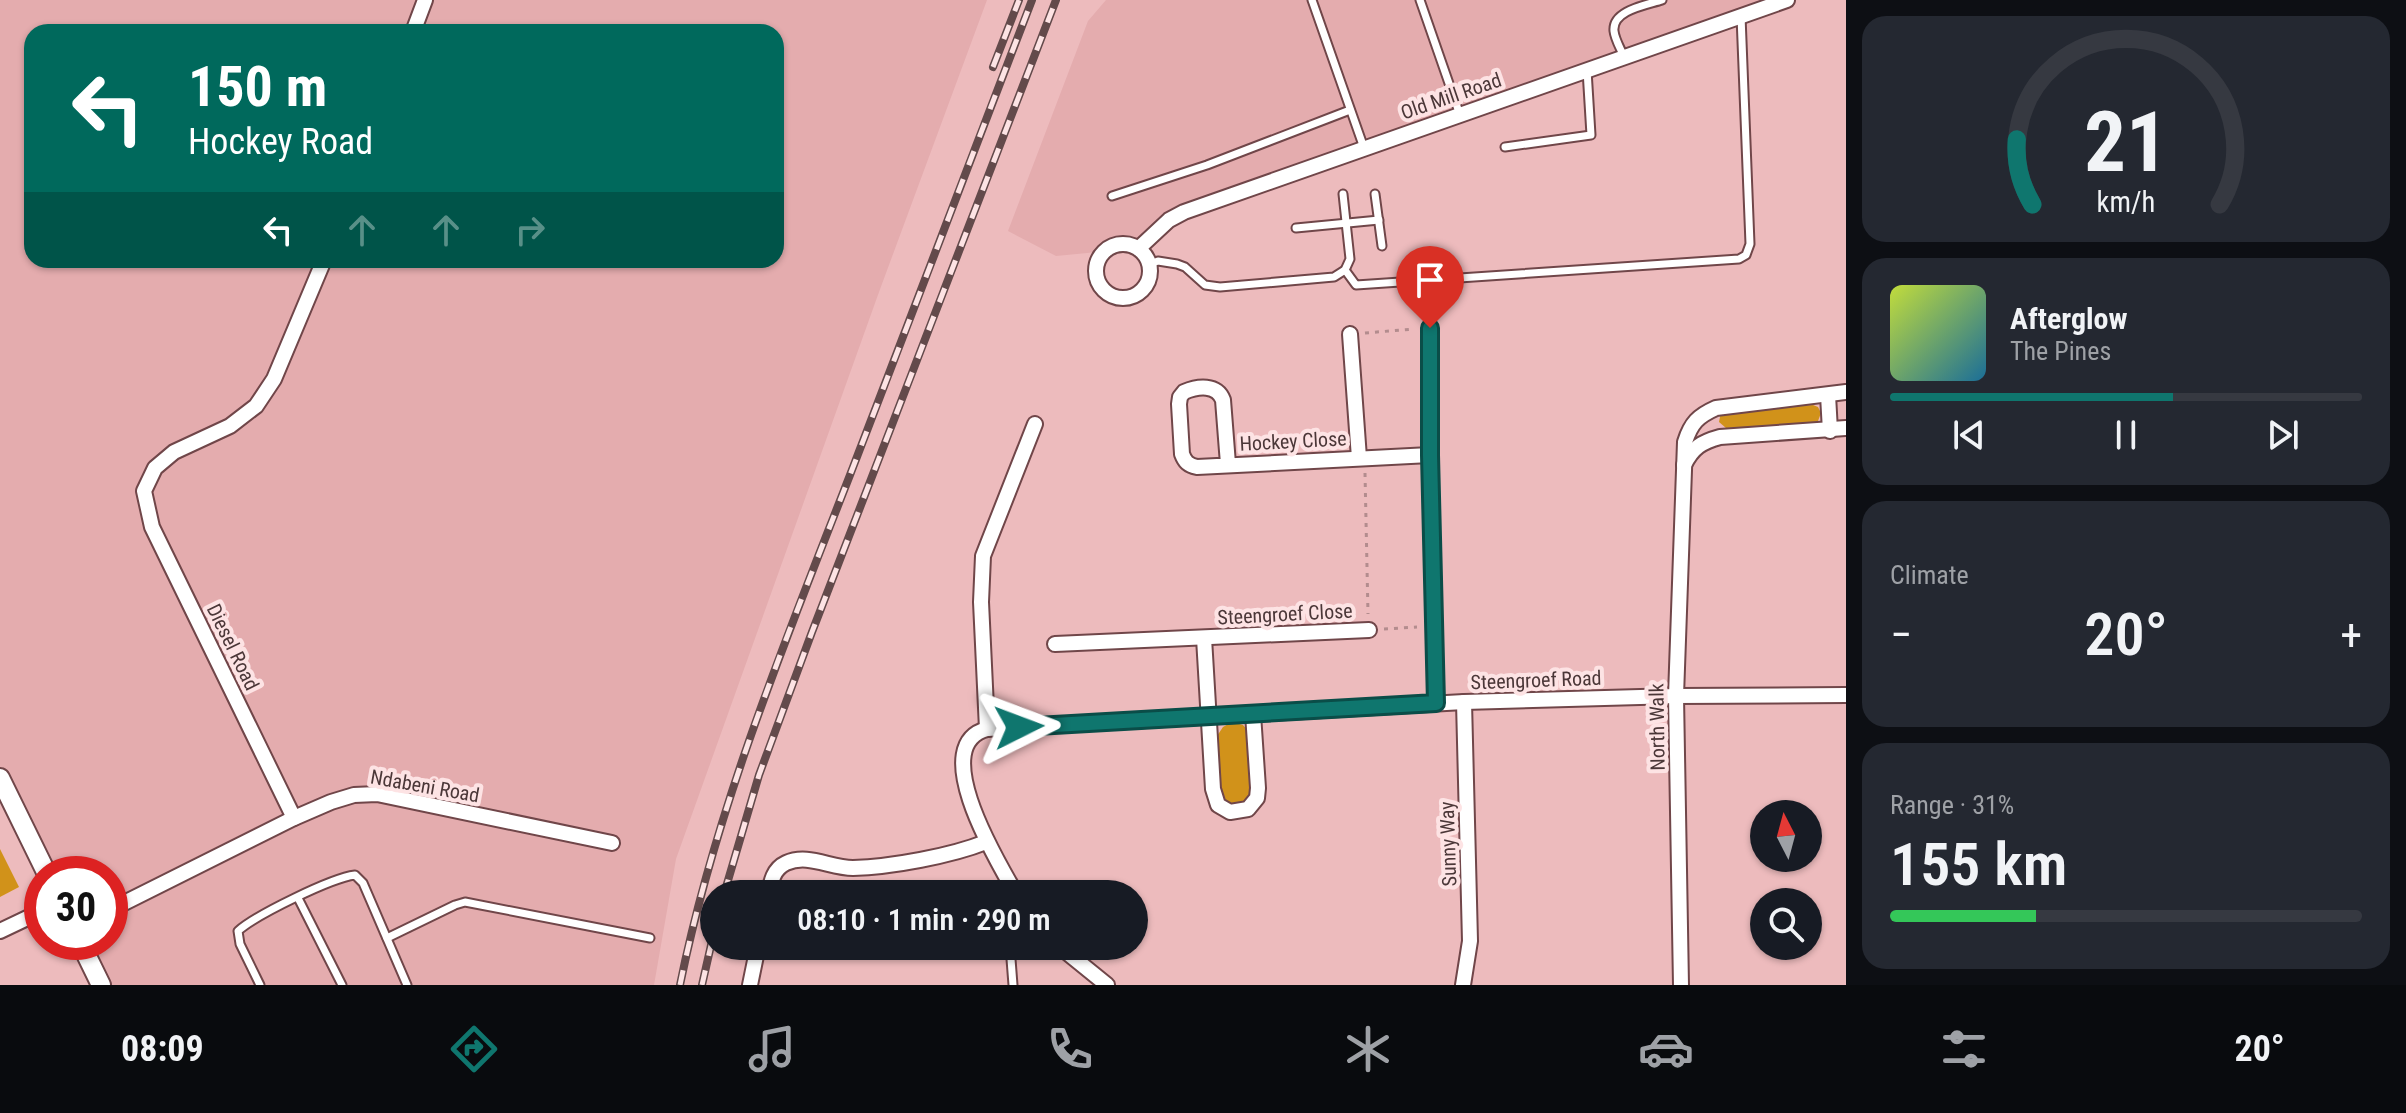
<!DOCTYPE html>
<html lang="en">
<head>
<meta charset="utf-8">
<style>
  :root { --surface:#171b24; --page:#242831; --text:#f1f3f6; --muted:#9ea1a6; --line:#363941; --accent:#0f766e }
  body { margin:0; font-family:"Roboto Condensed",sans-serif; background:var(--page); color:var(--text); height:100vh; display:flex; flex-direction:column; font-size:30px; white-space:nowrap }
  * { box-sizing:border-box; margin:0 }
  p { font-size:26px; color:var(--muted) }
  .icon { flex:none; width:44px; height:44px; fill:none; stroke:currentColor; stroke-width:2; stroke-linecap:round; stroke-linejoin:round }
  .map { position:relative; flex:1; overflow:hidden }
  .panel { display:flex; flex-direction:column; gap:16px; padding:16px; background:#0d0f14; width:560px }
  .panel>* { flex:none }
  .hud { position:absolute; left:24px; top:24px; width:760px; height:244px; border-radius:24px; box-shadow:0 2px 6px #0004; background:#00695c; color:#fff; overflow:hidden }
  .needle { width:52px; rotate:354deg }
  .buttons { position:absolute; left:1750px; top:800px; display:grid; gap:16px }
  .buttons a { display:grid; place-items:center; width:72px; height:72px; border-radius:50%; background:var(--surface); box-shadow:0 2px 6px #0004; font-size:40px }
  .speed { position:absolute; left:24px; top:856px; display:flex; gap:16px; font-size:40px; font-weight:700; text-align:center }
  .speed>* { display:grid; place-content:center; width:104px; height:104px; border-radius:50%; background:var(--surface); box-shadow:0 2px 6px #0004; line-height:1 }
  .speed .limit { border:12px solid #d22; background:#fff; color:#111 }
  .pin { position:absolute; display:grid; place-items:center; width:68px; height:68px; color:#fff; margin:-82px -34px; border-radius:50% 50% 50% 0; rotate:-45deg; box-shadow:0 0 8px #0007 }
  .pin .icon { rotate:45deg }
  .me { position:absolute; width:88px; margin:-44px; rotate:87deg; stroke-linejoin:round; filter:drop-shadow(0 0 6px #0008) }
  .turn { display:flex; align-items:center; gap:28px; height:168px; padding:0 32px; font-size:36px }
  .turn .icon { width:104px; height:104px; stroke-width:2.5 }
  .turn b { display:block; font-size:56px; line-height:68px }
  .lanes { display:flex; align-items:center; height:76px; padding:0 32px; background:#0003; justify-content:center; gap:40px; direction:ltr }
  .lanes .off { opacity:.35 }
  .big { font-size:60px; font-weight:600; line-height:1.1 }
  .panel .card { flex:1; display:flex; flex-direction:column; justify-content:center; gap:12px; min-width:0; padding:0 28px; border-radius:24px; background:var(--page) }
  .panel .dial { align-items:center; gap:0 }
  .dial svg { height:208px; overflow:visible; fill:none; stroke:var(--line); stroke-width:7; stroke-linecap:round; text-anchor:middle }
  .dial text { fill:var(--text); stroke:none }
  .song { display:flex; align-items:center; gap:24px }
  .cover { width:96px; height:96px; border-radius:12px; background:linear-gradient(135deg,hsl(70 70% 55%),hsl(200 70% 35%)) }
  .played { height:8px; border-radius:4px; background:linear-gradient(90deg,var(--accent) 60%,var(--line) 60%) }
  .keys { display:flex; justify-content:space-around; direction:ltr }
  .heat { display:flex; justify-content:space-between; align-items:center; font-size:44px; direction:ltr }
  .charge { height:12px; border-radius:6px; background:linear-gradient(90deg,#34c759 31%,var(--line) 0) }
  .trip { position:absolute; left:700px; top:880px; width:448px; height:80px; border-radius:40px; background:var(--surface); box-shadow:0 2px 6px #0004; font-weight:600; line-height:80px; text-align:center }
  .tab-bar { display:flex; height:128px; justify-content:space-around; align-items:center; background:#090b0e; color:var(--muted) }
  .tab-bar .icon { width:56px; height:56px }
  .tab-bar .selected { color:var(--accent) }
  .tab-bar b { font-size:36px; color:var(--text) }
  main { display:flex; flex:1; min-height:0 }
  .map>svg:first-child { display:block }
</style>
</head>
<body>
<main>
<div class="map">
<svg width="1846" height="985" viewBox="0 0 1846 985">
  <rect width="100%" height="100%" fill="#edbbbd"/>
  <g fill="#e4acae" fill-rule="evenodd">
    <path d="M0,0H987L879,292L676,859L654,985H101L80,942H110V874H47L0,778ZM32,32H776V260H32Z"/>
    <polygon points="1106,0 1787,0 1184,212 1139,248 1056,256 1008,231 1088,21"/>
  </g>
  <g fill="#d1921a">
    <polygon points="1813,405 1818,407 1821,413 1818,421 1813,424 1726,428 1719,422 1721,412 1727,409"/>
    <polygon points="1232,722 1243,725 1250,733 1253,794 1246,803 1235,806 1229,804 1221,796 1217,736 1223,727"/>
    <polygon points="0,849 19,887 0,897"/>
  </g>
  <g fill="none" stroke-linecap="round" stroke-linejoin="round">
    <defs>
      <g id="service">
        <polyline points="1312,0 1364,148"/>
        <polyline points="1420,0 1460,115"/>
        <path d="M1624,57C1621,49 1615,40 1614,31C1612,10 1647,5 1662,0"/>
        <polyline points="1505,147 1591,135 1587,70"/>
        <polyline points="1375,194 1382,246"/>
        <polyline points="1112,196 1207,165 1350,110"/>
        <polyline points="1296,228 1379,220"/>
        <polyline points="1150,264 1158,261 1177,264 1185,267 1205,285 1220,287 1334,277 1345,270 1350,259 1343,194"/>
        <polyline points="1345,270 1356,285 1739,259 1746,255 1750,244 1741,16"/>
        <polyline points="298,898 342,985"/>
        <polyline points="387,938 455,905 465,902 650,938"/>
        <polyline points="1010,946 1013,985"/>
        <path d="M260,985L240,944L238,931C256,915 331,878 355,875L363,883L407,985"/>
      </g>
      <g id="minor">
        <polyline points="413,32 425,0"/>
        <circle cx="1123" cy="271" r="27"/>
        <polyline points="1139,248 1169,220 1184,212 1787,0"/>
        <polyline points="1430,328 1430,455 1436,703"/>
        <polyline points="1350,334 1359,458"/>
        <polyline points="1828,395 1830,431"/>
        <path d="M1228,464L1223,400C1217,384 1198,386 1184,392L1180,397L1179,404L1182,454C1185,462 1188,465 1197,467L1430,455"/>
        <path d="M1684,465C1693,447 1702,442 1720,437L1846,428"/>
        <polyline points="1204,638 1213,789 1218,805 1230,812 1248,809 1257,798 1258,788 1253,714"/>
        <polyline points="1055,644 1369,630"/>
        <polyline points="987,729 981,602 983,556 1035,424"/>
        <polyline points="294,818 152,527 144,491 155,468 174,452 230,426 256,406 274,379 324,260"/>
        <path d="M769,894C771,882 773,869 786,863C808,853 830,868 853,868C891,867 951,856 986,842"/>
        <path d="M1016,894C999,864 926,745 987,729L1464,702L1676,696L1846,695"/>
        <polyline points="110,910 294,818 331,802 354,795 377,794 612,843"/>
        <polyline points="0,931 42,911"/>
        <polyline points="1059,946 1107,985"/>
        <polyline points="750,985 758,946"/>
        <polyline points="1463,985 1470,941 1464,702"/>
        <path d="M1681,985L1676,696L1685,442C1691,423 1698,416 1716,408L1846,392"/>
      </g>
      <g id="tertiary">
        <polyline points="0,778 47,874"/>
        <polyline points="80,942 101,985"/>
      </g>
    </defs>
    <use href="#service" stroke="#704649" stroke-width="11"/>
    <use href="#minor" stroke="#704649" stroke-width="18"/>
    <use href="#tertiary" stroke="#704649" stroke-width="22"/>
    <g stroke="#b38c8e" stroke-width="3" stroke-dasharray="4 6" stroke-linecap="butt">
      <polyline points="1365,333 1414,329"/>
      <polyline points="1365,473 1368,614"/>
      <polyline points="1384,629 1417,627"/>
    </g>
    <use href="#service" stroke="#fff" stroke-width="7"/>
    <use href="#minor" stroke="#fff" stroke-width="14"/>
    <use href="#tertiary" stroke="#fff" stroke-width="18"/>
    <defs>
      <g id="rail">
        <polyline points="993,67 1019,0"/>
        <polyline points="724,894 759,775 812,632 1056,0"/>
        <path d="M680,985C716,808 785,642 850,475C911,317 971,158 1032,0"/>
        <polyline points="702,985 714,932"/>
      </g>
    </defs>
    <use href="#rail" stroke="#634a4b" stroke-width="8"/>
    <use href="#rail" stroke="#fde3e4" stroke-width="5" stroke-dasharray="15" stroke-linecap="butt"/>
  </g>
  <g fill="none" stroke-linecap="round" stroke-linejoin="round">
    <defs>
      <polyline id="route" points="1019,727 1436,703 1430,455 1430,328"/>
    </defs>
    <use href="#route" stroke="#0a4d48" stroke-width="20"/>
    <use href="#route" stroke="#0f766e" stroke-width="14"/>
  </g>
  <g text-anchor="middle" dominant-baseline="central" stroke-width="8" stroke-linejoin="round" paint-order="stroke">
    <g font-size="20" fill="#4b3738" stroke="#fde3e4">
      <text transform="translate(1451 96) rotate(-19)">Old Mill Road</text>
      <text transform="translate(1293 441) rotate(-3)">Hockey Close</text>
      <text transform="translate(1285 614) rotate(-3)">Steengroef Close</text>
      <text transform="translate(233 647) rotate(64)">Diesel Road</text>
      <text transform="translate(1536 680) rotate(-2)">Steengroef Road</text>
      <text transform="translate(1657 727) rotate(-91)">North Walk</text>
      <text transform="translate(425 786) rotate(10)">Ndabeni Road</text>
      <text transform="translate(1448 844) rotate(-92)">Sunny Way</text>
    </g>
  </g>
</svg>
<div class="buttons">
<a><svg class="needle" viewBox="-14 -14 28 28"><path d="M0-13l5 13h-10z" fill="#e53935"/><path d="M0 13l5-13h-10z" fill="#9ea1a6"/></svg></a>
<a><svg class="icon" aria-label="search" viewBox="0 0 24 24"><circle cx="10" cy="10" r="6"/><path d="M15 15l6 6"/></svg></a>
</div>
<div class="speed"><div class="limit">30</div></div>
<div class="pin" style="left:1430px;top:328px;background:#d93025"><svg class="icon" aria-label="arrive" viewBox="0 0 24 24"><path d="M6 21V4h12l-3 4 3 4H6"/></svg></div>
<svg class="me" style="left:1019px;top:727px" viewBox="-20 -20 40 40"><path d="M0-17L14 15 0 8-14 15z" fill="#0f766e" stroke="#fff" stroke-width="4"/></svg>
<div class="trip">08:10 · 1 min · 290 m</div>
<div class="hud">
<div class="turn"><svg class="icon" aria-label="left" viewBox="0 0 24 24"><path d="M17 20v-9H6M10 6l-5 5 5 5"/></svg><div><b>150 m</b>Hockey Road</div></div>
<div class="lanes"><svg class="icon" aria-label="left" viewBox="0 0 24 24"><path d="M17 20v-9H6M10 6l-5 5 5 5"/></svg><svg class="icon off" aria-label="ahead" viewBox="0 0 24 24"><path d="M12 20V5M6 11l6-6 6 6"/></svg><svg class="icon off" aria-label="ahead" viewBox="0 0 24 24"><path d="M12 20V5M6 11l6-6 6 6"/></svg><svg class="icon off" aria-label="right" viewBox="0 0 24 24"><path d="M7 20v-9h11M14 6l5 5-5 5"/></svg></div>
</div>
</div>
<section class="panel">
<div class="card dial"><svg viewBox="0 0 100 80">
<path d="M14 69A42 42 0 1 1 86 69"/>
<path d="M14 69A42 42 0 0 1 8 44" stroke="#0f766e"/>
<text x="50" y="56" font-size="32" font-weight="700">21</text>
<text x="50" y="72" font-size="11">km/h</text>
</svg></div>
<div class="card">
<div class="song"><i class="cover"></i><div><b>Afterglow</b><p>The Pines</p></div></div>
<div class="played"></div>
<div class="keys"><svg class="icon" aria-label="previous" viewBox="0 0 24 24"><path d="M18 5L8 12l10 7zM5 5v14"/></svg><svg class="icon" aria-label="pause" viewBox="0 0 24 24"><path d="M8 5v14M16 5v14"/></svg><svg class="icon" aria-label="next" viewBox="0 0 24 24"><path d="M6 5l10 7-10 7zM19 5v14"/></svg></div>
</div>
<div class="card"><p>Climate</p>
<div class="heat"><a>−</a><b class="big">20°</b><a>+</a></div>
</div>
<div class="card"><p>Range · 31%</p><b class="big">155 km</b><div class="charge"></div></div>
</section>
</main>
<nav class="tab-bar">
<b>08:09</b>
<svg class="icon selected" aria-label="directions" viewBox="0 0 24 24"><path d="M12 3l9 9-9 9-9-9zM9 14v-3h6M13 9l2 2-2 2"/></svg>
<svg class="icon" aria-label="music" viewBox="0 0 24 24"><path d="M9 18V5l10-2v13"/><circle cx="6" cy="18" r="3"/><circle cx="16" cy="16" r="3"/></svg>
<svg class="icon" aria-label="phone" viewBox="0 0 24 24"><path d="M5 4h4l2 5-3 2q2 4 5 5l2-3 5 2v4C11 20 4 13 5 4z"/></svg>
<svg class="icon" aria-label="climate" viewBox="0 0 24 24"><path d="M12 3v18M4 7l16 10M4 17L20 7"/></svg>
<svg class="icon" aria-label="car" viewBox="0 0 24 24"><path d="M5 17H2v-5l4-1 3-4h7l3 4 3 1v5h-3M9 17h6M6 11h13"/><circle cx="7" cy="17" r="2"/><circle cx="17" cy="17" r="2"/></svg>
<svg class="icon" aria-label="filters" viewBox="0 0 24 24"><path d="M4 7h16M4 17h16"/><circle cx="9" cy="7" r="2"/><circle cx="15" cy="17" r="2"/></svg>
<b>20°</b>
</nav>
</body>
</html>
